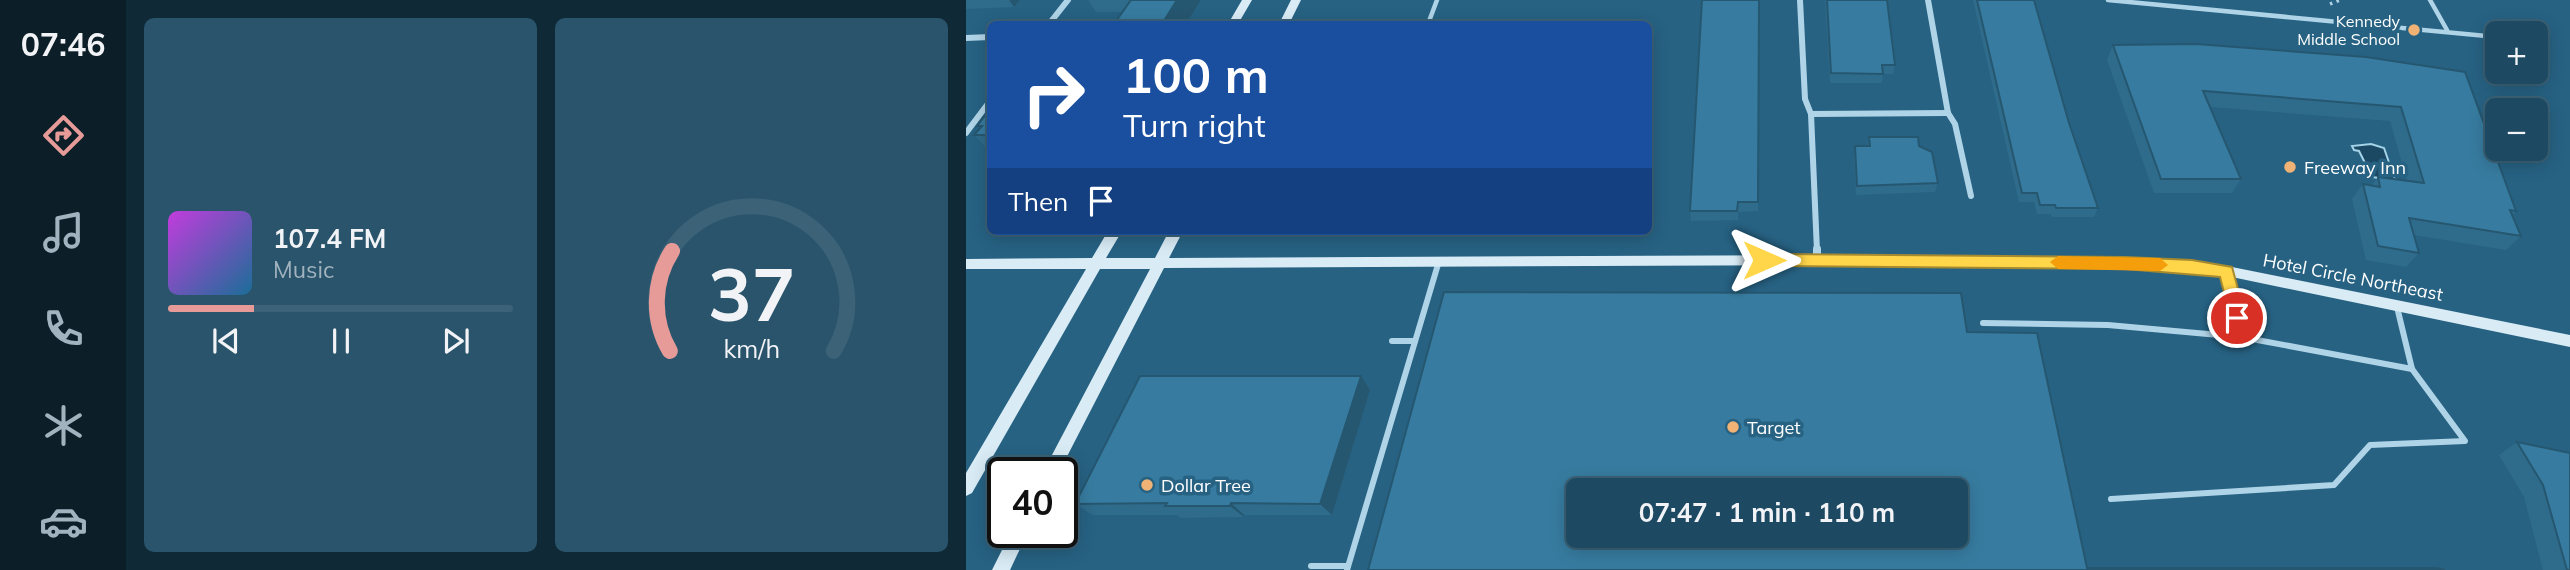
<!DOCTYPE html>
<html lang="en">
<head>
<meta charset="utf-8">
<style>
  :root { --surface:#1d4a62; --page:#2a546b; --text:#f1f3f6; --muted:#a0b3be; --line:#3b6277; --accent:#e69b98 }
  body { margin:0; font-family:Mulish,sans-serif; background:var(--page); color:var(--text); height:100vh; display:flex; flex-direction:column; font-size:26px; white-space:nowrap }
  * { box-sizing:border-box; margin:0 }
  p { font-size:23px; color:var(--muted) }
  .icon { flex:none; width:38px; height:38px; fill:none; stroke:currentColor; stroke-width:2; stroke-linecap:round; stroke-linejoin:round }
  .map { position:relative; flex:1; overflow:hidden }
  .side { display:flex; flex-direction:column; gap:18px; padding:18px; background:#102936; width:840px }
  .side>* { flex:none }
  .guide { position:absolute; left:21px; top:21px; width:665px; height:214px; border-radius:10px; box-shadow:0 4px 18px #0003,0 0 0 2px var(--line); background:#1a4fa0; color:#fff; overflow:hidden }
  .controls { position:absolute; left:1519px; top:21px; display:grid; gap:14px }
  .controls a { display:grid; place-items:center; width:63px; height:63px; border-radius:10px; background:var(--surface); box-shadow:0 4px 18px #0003,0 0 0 2px var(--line); font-size:35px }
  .speed { position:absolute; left:21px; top:457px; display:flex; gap:14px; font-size:35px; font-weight:700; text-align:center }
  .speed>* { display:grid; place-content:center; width:91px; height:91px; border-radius:50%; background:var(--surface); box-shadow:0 4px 18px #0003,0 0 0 2px var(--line); line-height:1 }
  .speed .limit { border:4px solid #111; border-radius:10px; background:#fff; color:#111 }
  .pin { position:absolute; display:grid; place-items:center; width:60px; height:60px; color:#fff; margin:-30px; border:4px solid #fff; border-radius:50%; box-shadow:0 2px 7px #0007 }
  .me { position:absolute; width:77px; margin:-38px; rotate:90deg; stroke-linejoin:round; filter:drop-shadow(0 0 5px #0008) }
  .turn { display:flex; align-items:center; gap:24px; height:147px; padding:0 21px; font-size:32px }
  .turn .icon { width:91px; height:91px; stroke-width:2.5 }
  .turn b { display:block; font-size:49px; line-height:60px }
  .then { display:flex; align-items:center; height:66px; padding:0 21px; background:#0003; gap:14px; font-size:26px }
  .side .tile { flex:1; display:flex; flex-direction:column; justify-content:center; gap:10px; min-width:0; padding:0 24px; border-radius:10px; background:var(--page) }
  .side .dial { align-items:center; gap:0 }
  .dial svg { height:182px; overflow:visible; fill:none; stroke:var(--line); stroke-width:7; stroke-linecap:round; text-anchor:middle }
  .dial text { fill:var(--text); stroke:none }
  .song { display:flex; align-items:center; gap:21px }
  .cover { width:84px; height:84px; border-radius:10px; background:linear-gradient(135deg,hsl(290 70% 55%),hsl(200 70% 35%)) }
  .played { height:7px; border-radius:4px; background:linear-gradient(90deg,var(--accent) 25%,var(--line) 25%) }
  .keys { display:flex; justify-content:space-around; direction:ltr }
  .side .tiles { flex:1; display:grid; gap:18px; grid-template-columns:repeat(2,1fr) }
  .trip { position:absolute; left:600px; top:478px; width:402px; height:70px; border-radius:10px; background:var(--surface); box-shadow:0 4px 18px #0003,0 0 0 2px var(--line); font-weight:700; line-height:70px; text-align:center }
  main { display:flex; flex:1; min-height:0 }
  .menu { display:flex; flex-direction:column; width:126px; justify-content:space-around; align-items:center; background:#0c1e27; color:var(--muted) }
  .menu .icon { width:49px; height:49px }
  .menu .current { color:var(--accent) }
  .menu b { font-size:32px; color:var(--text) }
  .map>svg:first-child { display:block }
</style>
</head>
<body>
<main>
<nav class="menu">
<b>07:46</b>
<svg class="icon current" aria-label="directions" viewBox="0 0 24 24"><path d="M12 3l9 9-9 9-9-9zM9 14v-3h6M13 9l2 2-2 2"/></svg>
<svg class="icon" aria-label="music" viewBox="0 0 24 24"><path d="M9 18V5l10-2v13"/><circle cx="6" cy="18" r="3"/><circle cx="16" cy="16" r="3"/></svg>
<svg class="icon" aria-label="phone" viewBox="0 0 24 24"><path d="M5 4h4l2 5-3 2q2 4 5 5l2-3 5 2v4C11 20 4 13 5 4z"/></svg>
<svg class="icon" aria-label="climate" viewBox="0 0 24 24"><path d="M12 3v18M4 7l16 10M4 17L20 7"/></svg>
<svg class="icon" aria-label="car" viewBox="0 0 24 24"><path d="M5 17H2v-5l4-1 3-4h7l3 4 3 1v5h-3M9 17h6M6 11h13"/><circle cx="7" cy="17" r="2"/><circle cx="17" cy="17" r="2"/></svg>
</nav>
<section class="side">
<div class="tiles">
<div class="tile">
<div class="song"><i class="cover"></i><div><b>107.4 FM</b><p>Music</p></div></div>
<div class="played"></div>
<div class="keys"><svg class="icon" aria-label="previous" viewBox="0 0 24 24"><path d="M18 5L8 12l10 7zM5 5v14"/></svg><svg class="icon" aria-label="pause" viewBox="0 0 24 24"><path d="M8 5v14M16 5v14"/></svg><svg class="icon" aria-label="next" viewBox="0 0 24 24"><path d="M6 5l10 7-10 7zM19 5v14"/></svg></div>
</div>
<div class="tile dial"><svg viewBox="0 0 100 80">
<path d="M14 69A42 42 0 1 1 86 69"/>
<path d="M14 69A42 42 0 0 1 15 25" stroke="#e69b98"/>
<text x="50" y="56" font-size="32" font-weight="700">37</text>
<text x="50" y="72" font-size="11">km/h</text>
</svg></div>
</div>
</section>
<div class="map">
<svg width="1604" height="570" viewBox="0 0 1604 570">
  <rect width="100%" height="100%" fill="#276283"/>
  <polygon fill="#1b4963" stroke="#a4d2e7" stroke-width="2" points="1405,144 1418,148 1429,180 1406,177 1393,151 1388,150 1386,146"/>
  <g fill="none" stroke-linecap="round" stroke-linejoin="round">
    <polyline stroke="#b0d4e7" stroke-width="3.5" stroke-dasharray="2.5 4.5" stroke-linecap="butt" points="1364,4 1374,0"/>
    <g stroke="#b0d4e7" stroke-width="4.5">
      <polyline points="1142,0 1531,37"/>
      <polyline points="1464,0 1481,30"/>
      <polyline points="462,24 471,0"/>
    </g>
    <g stroke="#b0d4e7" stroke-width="6">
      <polyline points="1261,272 1275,337"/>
      <polyline points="1017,323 1142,325 1275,337 1446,369"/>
      <polyline points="426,341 449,341"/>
      <polyline points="1145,499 1368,485 1404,445 1499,441 1446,369 1431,307"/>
      <polyline points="345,566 382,566"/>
      <polyline points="381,570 473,261"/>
    </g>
    <g stroke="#b0d4e7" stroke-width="6">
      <polyline points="834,0 839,99 845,114 851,251"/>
      <polyline points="962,0 982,113 989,124 1005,196"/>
      <polyline points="83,24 102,0"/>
      <polyline points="0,38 24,37"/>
      <polyline points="845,114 982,113"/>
      <polyline points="0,133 24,101"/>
    </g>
    <polyline stroke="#b0d4e7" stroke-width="8" points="851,249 851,260"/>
    <g fill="#d9ecf6" fill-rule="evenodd">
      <polygon points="276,0 286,0 272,24 262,24"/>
      <polygon points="325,0 335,0 323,24 313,24"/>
      <polygon points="142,231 156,231 140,258 189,258 203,231 217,231 203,258 851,255 1191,259 1261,266 1604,335 1604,347 1261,276 1191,269 851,265 198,268 93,472 77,472 184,269 134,269 6,493 0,496 0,473 120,269 0,269 0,259 126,258"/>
      <polygon points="45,532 62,532 44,570 26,570"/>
    </g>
  </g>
  <g fill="#2f6b8a">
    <polygon points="0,0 54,0 48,7 0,9"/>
    <polygon points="122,0 235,0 220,24 148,24 156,12 130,12"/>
    <polygon points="793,0 792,211 772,212 772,220 725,221 724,211"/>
    <polygon points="859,0 921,0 929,65 927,74 917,74 916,83 864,83"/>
    <polygon points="1007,0 1068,0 1103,123 1132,208 1128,217 1086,217 1085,214 1071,214 1068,202 1053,202"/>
    <polygon points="1147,45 1400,57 1550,211 1546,215 1555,236 1540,250 1448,235 1453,253 1440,267 1400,260 1386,199 1397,184 1405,186 1412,177 1441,181 1424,121 1244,107 1275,179 1266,193 1188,193 1141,60"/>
    <polygon points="24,109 24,152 8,135 14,129 11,126"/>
    <polygon points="903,137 953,146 972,183 969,192 890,195 888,156 889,146 902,146"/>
    <polygon points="395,376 404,390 366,515 278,515 278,517 215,518 211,515 127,515 109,504"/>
    <polygon points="1551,442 1604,453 1604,570 1577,570 1558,497 1533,455"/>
  </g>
  <g fill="#265770">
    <polygon points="43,0 54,0 48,7"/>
    <polygon points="211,0 235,0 220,24 196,24"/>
    <polygon points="395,376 404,390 366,515 354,504"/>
    <polygon points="265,503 278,515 278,517 264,506"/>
  </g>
  <g fill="#377ca0" stroke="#265770" stroke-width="2" fill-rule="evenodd">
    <polygon points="165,0 211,0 196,24 148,24"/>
    <polygon points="736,0 793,0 792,202 772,202 771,211 724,211"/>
    <polygon points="861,0 921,0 929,65 916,65 917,74 865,73"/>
    <polygon points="1011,0 1068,0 1103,123 1132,208 1090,208 1089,205 1074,205 1071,193 1056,193"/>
    <polygon points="1230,44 1400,57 1499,72 1550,211 1544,210 1555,236 1443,218 1453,253 1412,246 1397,184 1414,187 1412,177 1458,183 1435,107 1237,91 1275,179 1195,179 1147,45"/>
    <polygon points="24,109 24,135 8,135 16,126 11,126"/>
    <polygon points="903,137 952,137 953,146 966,152 972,183 891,186 889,146 904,146"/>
    <path d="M478,292L995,293L1001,332L1071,333L1121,568H1470L1479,570H402ZM612,490H990V536H612Z"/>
    <polygon points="174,376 395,376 354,504 265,503 264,506 199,506 201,503 109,504"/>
    <polygon points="1551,442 1604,453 1604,570 1601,570 1577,485"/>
  </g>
  <polygon fill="#ffd54a" stroke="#a68a30" stroke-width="2" points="798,254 1159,257 1226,260 1266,267 1280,318 1277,323 1266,323 1254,277 1159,269 798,266 790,260"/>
  <polygon fill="#f59e0b" points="1092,256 1194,258 1202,265 1194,271 1092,269 1084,262"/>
  <g fill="#f0b275" stroke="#276283" stroke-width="2.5">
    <circle cx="1448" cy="30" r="7"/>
    <circle cx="1324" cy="167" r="7"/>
    <circle cx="767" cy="427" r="7"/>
    <circle cx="181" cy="485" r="7"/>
  </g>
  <g text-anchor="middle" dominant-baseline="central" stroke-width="7" stroke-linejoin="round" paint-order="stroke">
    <g font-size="16" fill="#fff" stroke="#276283" text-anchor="end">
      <text x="1434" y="21">Kennedy<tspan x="1434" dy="18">Middle School</tspan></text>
    </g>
    <g font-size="18" fill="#fff" stroke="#276283" text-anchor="start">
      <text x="1338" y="167">Freeway Inn</text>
      <text x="781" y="427">Target</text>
      <text x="195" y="485">Dollar Tree</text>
    </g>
    <g font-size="18" fill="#fff" stroke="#276283">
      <text transform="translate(1387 277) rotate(11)">Hotel Circle Northeast</text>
    </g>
  </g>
</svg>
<div class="controls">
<a>+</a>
<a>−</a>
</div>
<div class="speed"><div class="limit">40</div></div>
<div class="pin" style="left:1271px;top:318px;background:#d93025"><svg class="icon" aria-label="arrive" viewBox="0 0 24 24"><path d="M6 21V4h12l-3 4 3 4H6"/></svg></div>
<svg class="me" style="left:798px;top:260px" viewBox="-20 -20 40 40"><path d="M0-17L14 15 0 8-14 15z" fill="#ffd54a" stroke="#fff" stroke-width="4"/></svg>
<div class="trip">07:47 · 1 min · 110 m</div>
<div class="guide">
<div class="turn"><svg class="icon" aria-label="right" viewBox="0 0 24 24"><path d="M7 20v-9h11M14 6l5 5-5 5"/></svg><div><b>100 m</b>Turn right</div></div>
<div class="then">Then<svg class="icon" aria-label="arrive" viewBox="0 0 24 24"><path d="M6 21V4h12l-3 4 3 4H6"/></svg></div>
</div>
</div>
</main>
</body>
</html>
